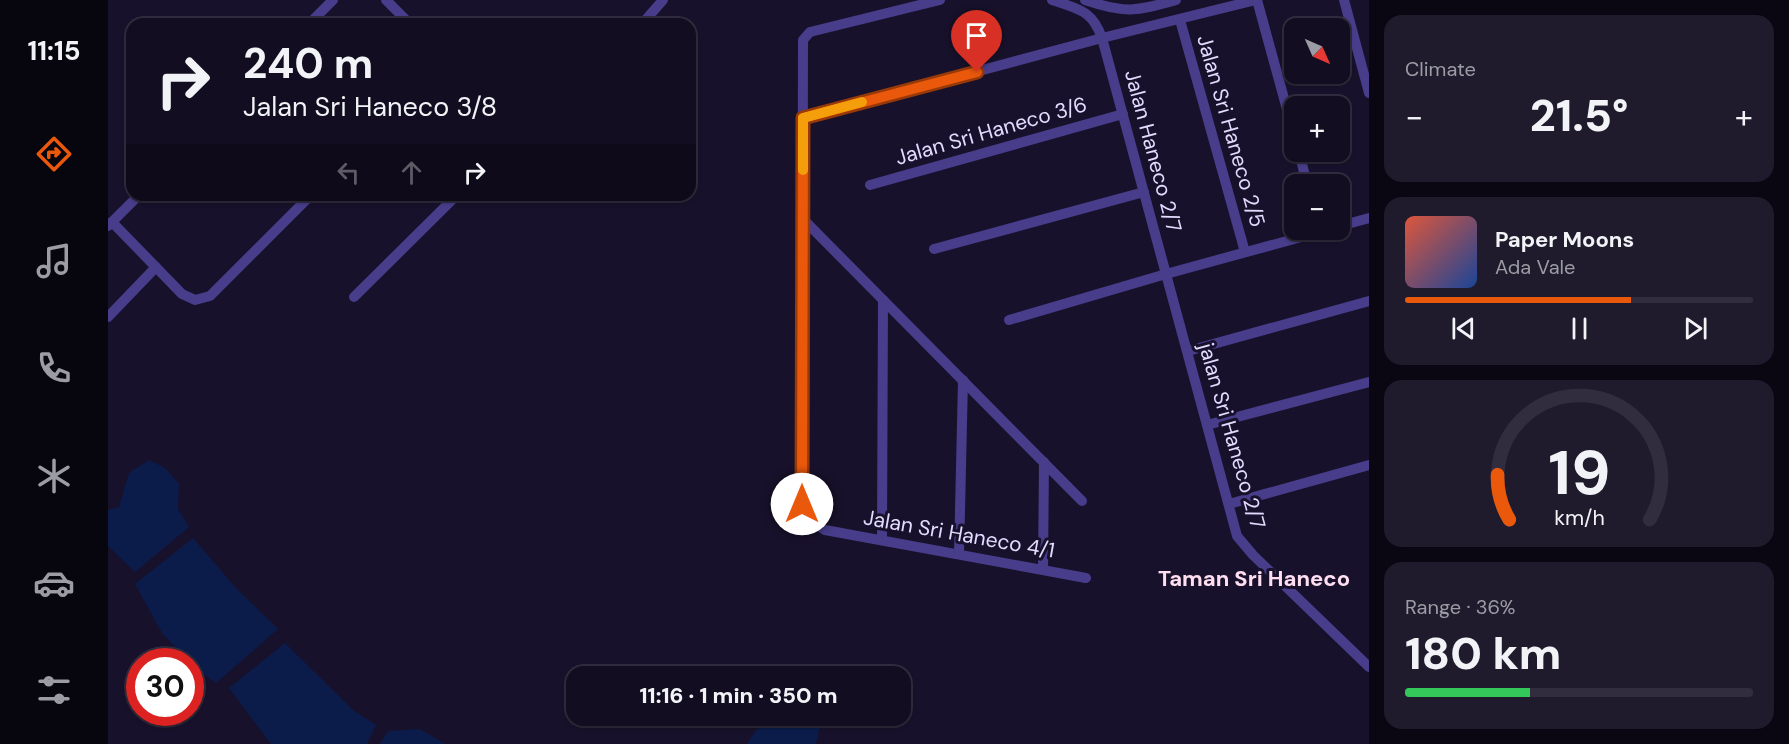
<!DOCTYPE html>
<html lang="en">
<head>
<meta charset="utf-8">
<style>
  :root { --surface:#120d20; --page:#1f1b2d; --text:#f1f3f6; --muted:#9c9ca5; --line:#312d3e; --accent:#ea580c }
  body { margin:0; font-family:"DM Sans",sans-serif; background:var(--page); color:var(--text); height:100vh; display:flex; flex-direction:column; font-size:22px; white-space:nowrap }
  * { box-sizing:border-box; margin:0 }
  p { font-size:20px; color:var(--muted) }
  .icon { flex:none; width:33px; height:33px; fill:none; stroke:currentColor; stroke-width:2; stroke-linecap:round; stroke-linejoin:round }
  .map { position:relative; flex:1; overflow:hidden }
  .sheet { display:flex; flex-direction:column; gap:15px; padding:15px; background:#0a0712; width:420px }
  .sheet>* { flex:none }
  .hud { position:absolute; left:18px; top:18px; width:570px; height:183px; border-radius:18px; box-shadow:0 2px 4px #0004,0 0 0 2px var(--line); background:#120d20; color:var(--text); overflow:hidden }
  .needle { width:39px; rotate:135deg }
  .fabs { position:absolute; left:1176px; top:18px; display:grid; gap:12px }
  .fabs a { display:grid; place-items:center; width:66px; height:66px; border-radius:12px; background:var(--surface); box-shadow:0 2px 4px #0004,0 0 0 2px var(--line); font-size:30px }
  .speed { position:absolute; left:18px; top:648px; display:flex; gap:12px; font-size:30px; font-weight:700; text-align:center }
  .speed>* { display:grid; place-content:center; width:78px; height:78px; border-radius:50%; background:var(--surface); box-shadow:0 2px 4px #0004,0 0 0 2px var(--line); line-height:1 }
  .speed .limit { border:9px solid #d22; background:#fff; color:#111 }
  .pin { position:absolute; display:grid; place-items:center; width:51px; height:51px; color:#fff; margin:-62px -26px; border-radius:50% 50% 50% 0; rotate:-45deg; box-shadow:0 0 6px #0007 }
  .pin .icon { rotate:45deg }
  .me { position:absolute; width:66px; margin:-33px; rotate:0deg; stroke-linejoin:round; filter:drop-shadow(0 0 4px #0008) }
  .turn { display:flex; align-items:center; gap:21px; height:126px; padding:0 18px; font-size:27px }
  .turn .icon { width:78px; height:78px; stroke-width:2.5 }
  .turn b { display:block; font-size:42px; line-height:51px }
  .lanes { display:flex; align-items:center; height:57px; padding:0 18px; background:#0003; justify-content:center; gap:30px; direction:ltr }
  .lanes .off { opacity:.35 }
  .big { font-size:45px; font-weight:800; line-height:1.1 }
  .sheet .card { flex:1; display:flex; flex-direction:column; justify-content:center; gap:9px; min-width:0; padding:0 21px; border-radius:18px; background:var(--page) }
  .sheet .dial { align-items:center; gap:0 }
  .dial svg { height:156px; overflow:visible; fill:none; stroke:var(--line); stroke-width:7; stroke-linecap:round; text-anchor:middle }
  .dial text { fill:var(--text); stroke:none }
  .song { display:flex; align-items:center; gap:18px }
  .cover { width:72px; height:72px; border-radius:9px; background:linear-gradient(135deg,hsl(10 70% 55%),hsl(220 70% 35%)) }
  .played { height:6px; border-radius:3px; background:linear-gradient(90deg,var(--accent) 65%,var(--line) 65%) }
  .keys { display:flex; justify-content:space-around; direction:ltr }
  .heat { display:flex; justify-content:space-between; align-items:center; font-size:33px; direction:ltr }
  .charge { height:9px; border-radius:4px; background:linear-gradient(90deg,#34c759 36%,var(--line) 0) }
  .trip { position:absolute; left:458px; top:666px; width:345px; height:60px; border-radius:18px; background:var(--surface); box-shadow:0 2px 4px #0004,0 0 0 2px var(--line); font-weight:800; line-height:60px; text-align:center }
  main { display:flex; flex:1; min-height:0 }
  .dock { display:flex; flex-direction:column; width:108px; justify-content:space-around; align-items:center; background:#07050d; color:var(--muted) }
  .dock .icon { width:42px; height:42px }
  .dock .selected { color:var(--accent) }
  .dock b { font-size:27px; color:var(--text) }
  .map>svg:first-child { display:block }
</style>
</head>
<body>
<main>
<nav class="dock">
<b>11:15</b>
<svg class="icon selected" aria-label="directions" viewBox="0 0 24 24"><path d="M12 3l9 9-9 9-9-9zM9 14v-3h6M13 9l2 2-2 2"/></svg>
<svg class="icon" aria-label="music" viewBox="0 0 24 24"><path d="M9 18V5l10-2v13"/><circle cx="6" cy="18" r="3"/><circle cx="16" cy="16" r="3"/></svg>
<svg class="icon" aria-label="phone" viewBox="0 0 24 24"><path d="M5 4h4l2 5-3 2q2 4 5 5l2-3 5 2v4C11 20 4 13 5 4z"/></svg>
<svg class="icon" aria-label="climate" viewBox="0 0 24 24"><path d="M12 3v18M4 7l16 10M4 17L20 7"/></svg>
<svg class="icon" aria-label="car" viewBox="0 0 24 24"><path d="M5 17H2v-5l4-1 3-4h7l3 4 3 1v5h-3M9 17h6M6 11h13"/><circle cx="7" cy="17" r="2"/><circle cx="17" cy="17" r="2"/></svg>
<svg class="icon" aria-label="filters" viewBox="0 0 24 24"><path d="M4 7h16M4 17h16"/><circle cx="9" cy="7" r="2"/><circle cx="15" cy="17" r="2"/></svg>
</nav>
<div class="map">
<svg width="1261" height="744" viewBox="0 0 1261 744">
  <rect width="100%" height="100%" fill="#18112b"/>
  <g fill="#0b1c4a">
    <polygon points="41,460 57,468 71,484 70,509 81,527 27,572 0,546 0,510 11,507 21,473"/>
    <polygon points="85,538 127,587 170,629 108,683 86,667 82,662 80,661 54,633 27,584"/>
    <polygon points="177,643 246,711 268,725 259,744 163,744 121,688"/>
    <polygon points="663,716 704,716 712,726 708,744 639,744 646,733"/>
    <polygon points="312,729 337,744 272,744 280,731"/>
  </g>
  <g fill="none" stroke-linecap="round" stroke-linejoin="round">
    <g stroke="#473d8a" stroke-width="10">
      <polyline points="278,0 302,24"/>
      <polyline points="832,0 702,32 695,40 694,504 701,520 717,530 978,578"/>
      <path d="M944,0C970,9 984,10 994,38L1129,536L1145,555L1261,667"/>
      <path d="M977,0C1018,14 1028,11 1068,0"/>
      <polyline points="1149,0 1186,135"/>
      <polyline points="1236,0 1261,93"/>
      <polyline points="1072,20 1137,252"/>
      <polyline points="201,24 225,0"/>
      <polyline points="534,24 555,0"/>
      <polyline points="695,118 994,38 1148,0"/>
      <polyline points="1191,152 1199,184"/>
      <polyline points="762,185 1015,114"/>
      <polyline points="695,219 974,501"/>
      <polyline points="4,222 74,294 87,300 102,296 203,195"/>
      <polyline points="0,226 31,195"/>
      <polyline points="1232,226 1261,218"/>
      <polyline points="826,249 1036,192"/>
      <polyline points="246,297 349,195"/>
      <polyline points="0,317 48,267"/>
      <polyline points="901,320 1058,274 1219,230"/>
      <polyline points="1080,351 1261,301"/>
      <polyline points="1099,425 1261,382"/>
      <polyline points="1121,504 1261,465"/>
      <polyline points="774,540 775,300"/>
      <polyline points="851,554 855,380"/>
      <polyline points="935,570 936,462"/>
    </g>
  </g>
  <g fill="none" stroke-linecap="round" stroke-linejoin="round">
    <defs>
      <polyline id="route" points="694,504 695,118 869,72"/>
    </defs>
    <use href="#route" stroke="#983908" stroke-width="15"/>
    <use href="#route" stroke="#ea580c" stroke-width="10"/>
    <polyline stroke="#f59e0b" stroke-width="10" points="695,170 695,118 754,102"/>
  </g>
  <g text-anchor="middle" dominant-baseline="central" stroke-width="6" stroke-linejoin="round" paint-order="stroke">
    <g font-size="21" fill="#e3dcff" stroke="#18112b">
      <text transform="translate(883 131) rotate(-16)">Jalan Sri Haneco 3/6</text>
      <text transform="translate(1123 131) rotate(74)">Jalan Sri Haneco 2/5</text>
      <text transform="translate(1045 151) rotate(75)">Jalan Haneco 2/7</text>
      <text transform="translate(1124 436) rotate(74)">jalan Sri Haneco 2/7</text>
      <text transform="translate(851 534) rotate(10)">Jalan Sri Haneco 4/1</text>
    </g>
    <g font-size="22" font-weight="bold" fill="#ffdef0" stroke="#18112b">
      <text x="1146" y="578">Taman Sri Haneco</text>
    </g>
  </g>
</svg>
<div class="fabs">
<a><svg class="needle" viewBox="-14 -14 28 28"><path d="M0-13l5 13h-10z" fill="#e53935"/><path d="M0 13l5-13h-10z" fill="#9c9ca5"/></svg></a>
<a>+</a>
<a>−</a>
</div>
<div class="speed"><div class="limit">30</div></div>
<div class="pin" style="left:869px;top:72px;background:#d93025"><svg class="icon" aria-label="arrive" viewBox="0 0 24 24"><path d="M6 21V4h12l-3 4 3 4H6"/></svg></div>
<svg class="me" style="left:694px;top:504px" viewBox="-20 -20 40 40"><circle r="19" fill="#fff"/><path d="M0-13L10 11 0 6-10 11z" fill="#ea580c"/></svg>
<div class="trip">11:16 · 1 min · 350 m</div>
<div class="hud">
<div class="turn"><svg class="icon" aria-label="right" viewBox="0 0 24 24"><path d="M7 20v-9h11M14 6l5 5-5 5"/></svg><div><b>240 m</b>Jalan Sri Haneco 3/8</div></div>
<div class="lanes"><svg class="icon off" aria-label="left" viewBox="0 0 24 24"><path d="M17 20v-9H6M10 6l-5 5 5 5"/></svg><svg class="icon off" aria-label="ahead" viewBox="0 0 24 24"><path d="M12 20V5M6 11l6-6 6 6"/></svg><svg class="icon" aria-label="right" viewBox="0 0 24 24"><path d="M7 20v-9h11M14 6l5 5-5 5"/></svg></div>
</div>
</div>
<section class="sheet">
<div class="card"><p>Climate</p>
<div class="heat"><a>−</a><b class="big">21.5°</b><a>+</a></div>
</div>
<div class="card">
<div class="song"><i class="cover"></i><div><b>Paper Moons</b><p>Ada Vale</p></div></div>
<div class="played"></div>
<div class="keys"><svg class="icon" aria-label="previous" viewBox="0 0 24 24"><path d="M18 5L8 12l10 7zM5 5v14"/></svg><svg class="icon" aria-label="pause" viewBox="0 0 24 24"><path d="M8 5v14M16 5v14"/></svg><svg class="icon" aria-label="next" viewBox="0 0 24 24"><path d="M6 5l10 7-10 7zM19 5v14"/></svg></div>
</div>
<div class="card dial"><svg viewBox="0 0 100 80">
<path d="M14 69A42 42 0 1 1 86 69"/>
<path d="M14 69A42 42 0 0 1 8 46" stroke="#ea580c"/>
<text x="50" y="56" font-size="32" font-weight="700">19</text>
<text x="50" y="72" font-size="11">km/h</text>
</svg></div>
<div class="card"><p>Range · 36%</p><b class="big">180 km</b><div class="charge"></div></div>
</section>
</main>
</body>
</html>
